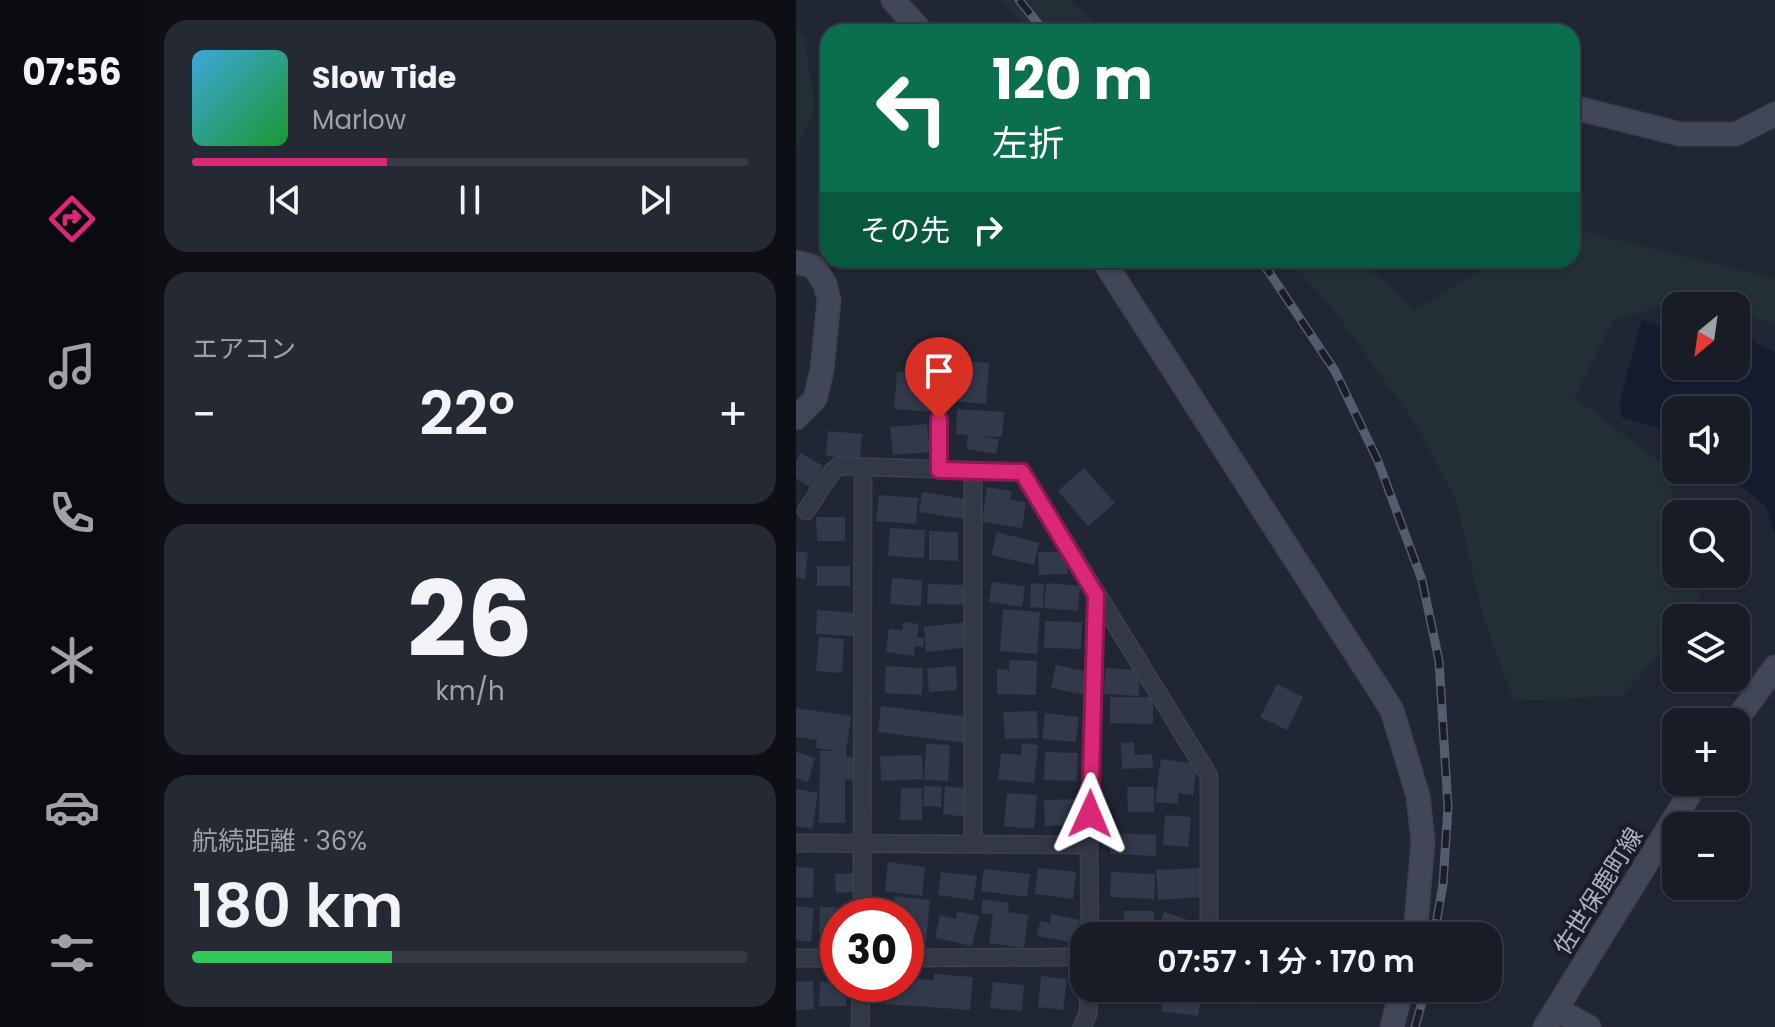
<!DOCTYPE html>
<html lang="ja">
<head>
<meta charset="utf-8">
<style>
  :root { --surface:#181c27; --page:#252933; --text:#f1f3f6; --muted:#9fa1a7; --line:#363a44; --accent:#db2777 }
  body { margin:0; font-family:Poppins,"Noto Sans JP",sans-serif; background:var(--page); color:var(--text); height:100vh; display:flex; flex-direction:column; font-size:30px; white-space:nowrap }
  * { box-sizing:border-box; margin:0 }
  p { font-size:26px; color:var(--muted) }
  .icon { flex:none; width:44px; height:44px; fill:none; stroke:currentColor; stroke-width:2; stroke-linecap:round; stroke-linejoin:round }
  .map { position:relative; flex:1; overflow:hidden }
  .details { display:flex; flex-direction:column; gap:20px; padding:20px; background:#0d0f15; width:652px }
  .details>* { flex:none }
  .banner { position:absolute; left:24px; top:24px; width:760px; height:244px; border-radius:24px; box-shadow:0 2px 6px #0004,0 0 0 2px var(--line); background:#0b6e4f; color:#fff; overflow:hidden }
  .needle { width:52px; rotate:209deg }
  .buttons { position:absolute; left:866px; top:292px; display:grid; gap:16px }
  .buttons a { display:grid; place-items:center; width:88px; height:88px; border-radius:16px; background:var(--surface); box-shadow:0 2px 6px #0004,0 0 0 2px var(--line); font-size:40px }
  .speed { position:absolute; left:24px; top:898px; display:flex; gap:16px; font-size:40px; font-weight:700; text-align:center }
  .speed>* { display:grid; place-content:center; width:104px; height:104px; border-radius:50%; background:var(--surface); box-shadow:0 2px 6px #0004,0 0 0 2px var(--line); line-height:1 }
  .speed .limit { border:12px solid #d22; background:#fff; color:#111 }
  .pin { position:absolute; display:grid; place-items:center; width:68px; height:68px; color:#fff; margin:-82px -34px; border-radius:50% 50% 50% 0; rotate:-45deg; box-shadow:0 0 8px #0007 }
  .pin .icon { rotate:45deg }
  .me { position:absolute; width:88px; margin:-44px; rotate:1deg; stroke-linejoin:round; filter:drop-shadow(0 0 6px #0008) }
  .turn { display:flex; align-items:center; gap:28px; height:168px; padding:0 40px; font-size:36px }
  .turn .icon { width:104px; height:104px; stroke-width:2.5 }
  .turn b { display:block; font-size:56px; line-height:68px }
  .then { display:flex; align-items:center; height:76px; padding:0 40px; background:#0003; gap:16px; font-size:30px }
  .big { font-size:60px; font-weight:600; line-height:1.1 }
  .details .tile { flex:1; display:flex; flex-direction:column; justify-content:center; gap:12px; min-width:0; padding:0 28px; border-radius:24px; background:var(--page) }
  .details .dial { align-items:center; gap:0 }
  .dial b { font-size:104px; line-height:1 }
  .song { display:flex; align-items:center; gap:24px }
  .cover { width:96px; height:96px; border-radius:12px; background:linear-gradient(135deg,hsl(200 70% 55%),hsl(130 70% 35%)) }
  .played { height:8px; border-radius:4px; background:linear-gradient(90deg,var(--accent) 35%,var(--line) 35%) }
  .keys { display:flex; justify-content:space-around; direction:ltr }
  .heat { display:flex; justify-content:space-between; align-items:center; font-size:44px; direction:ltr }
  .charge { height:12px; border-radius:6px; background:linear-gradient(90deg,#34c759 36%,var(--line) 0) }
  .trip { position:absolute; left:274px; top:922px; width:432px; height:80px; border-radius:24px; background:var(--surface); box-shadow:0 2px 6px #0004,0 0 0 2px var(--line); font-weight:600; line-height:80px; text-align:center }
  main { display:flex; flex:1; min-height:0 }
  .tab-bar { display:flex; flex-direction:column; width:144px; justify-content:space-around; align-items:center; background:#0a0b10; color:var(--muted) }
  .tab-bar .icon { width:56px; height:56px }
  .tab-bar .selected { color:var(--accent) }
  .tab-bar b { font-size:36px; color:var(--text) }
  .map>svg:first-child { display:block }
</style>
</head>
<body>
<main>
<nav class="tab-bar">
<b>07:56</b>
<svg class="icon selected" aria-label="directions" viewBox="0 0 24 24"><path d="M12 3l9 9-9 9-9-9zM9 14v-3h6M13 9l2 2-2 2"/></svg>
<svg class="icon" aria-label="music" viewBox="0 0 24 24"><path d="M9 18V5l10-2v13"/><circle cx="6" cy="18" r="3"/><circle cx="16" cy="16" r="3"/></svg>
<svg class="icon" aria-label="phone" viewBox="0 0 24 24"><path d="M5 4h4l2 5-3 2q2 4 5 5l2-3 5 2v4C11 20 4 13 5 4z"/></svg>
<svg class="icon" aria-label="climate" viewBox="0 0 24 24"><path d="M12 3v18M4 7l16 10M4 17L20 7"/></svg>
<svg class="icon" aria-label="car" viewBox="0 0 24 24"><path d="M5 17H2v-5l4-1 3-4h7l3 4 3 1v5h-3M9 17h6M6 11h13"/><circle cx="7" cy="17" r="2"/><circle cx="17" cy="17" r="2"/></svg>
<svg class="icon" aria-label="filters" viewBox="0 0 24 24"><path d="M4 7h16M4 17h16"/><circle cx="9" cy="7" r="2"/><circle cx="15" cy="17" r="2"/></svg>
</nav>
<section class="details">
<div class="tile">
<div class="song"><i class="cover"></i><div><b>Slow Tide</b><p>Marlow</p></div></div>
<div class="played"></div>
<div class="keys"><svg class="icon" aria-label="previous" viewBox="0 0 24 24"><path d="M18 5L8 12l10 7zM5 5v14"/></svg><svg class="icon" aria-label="pause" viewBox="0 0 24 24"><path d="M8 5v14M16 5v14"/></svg><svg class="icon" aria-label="next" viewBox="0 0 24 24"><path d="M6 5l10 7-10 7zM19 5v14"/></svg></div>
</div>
<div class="tile"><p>エアコン</p>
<div class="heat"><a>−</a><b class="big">22°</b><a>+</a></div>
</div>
<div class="tile dial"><b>26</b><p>km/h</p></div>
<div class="tile"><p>航続距離 · 36%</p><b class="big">180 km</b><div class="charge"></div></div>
</section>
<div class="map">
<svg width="979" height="1027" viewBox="0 0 979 1027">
  <rect width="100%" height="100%" fill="#202634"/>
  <g fill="#223035">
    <polygon points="203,0 273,0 309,32 239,32"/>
    <polygon points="0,31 8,37 19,110 0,147"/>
    <path d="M776,229L979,279V324L940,312V306H919L890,298L816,321L778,397L878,473C873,484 875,504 884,514H880V574H914L891,618H880V635L826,696L718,701L688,620L660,501L619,423L531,301L492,260H563L619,310L702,260H776Z"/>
  </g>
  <polygon fill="#151c30" points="846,319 873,330 880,328 880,366 940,366 940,334 979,352 979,535 970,506 923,470 940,470 940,410 880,410 880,438 872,432 825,417 824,399"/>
  <g fill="#32394b">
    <polygon points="159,360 193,363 190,404 156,401"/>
    <polygon points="137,366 150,367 148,413 98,409 101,372 136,374"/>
    <polygon points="161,409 208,412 206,437 181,436 203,439 200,454 170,449 172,435 160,434"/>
    <polygon points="131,424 134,452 97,455 94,427"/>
    <polygon points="32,431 66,434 64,459 30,456"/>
    <polygon points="5,453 27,466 14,487 0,478 0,461"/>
    <polygon points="288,468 319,503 292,526 262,491"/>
    <polygon points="191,487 216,491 214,500 230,502 226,528 186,522"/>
    <polygon points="126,492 171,499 168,519 123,512"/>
    <polygon points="83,495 122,498 120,524 80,521"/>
    <polygon points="20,517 49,517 49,541 21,541"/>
    <polygon points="94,528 129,530 128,558 92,556"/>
    <polygon points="133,531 162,532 162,561 133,560"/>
    <polygon points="201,532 243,543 238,565 195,555"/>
    <polygon points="0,551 12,553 9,579 0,577"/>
    <polygon points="242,552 271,552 272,574 243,575"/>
    <rect x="21" y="566" width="33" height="20"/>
    <polygon points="96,578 126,580 125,606 94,604"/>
    <polygon points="196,582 229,586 226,607 193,602"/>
    <polygon points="235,583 248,584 247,608 234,607"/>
    <polygon points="250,583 284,586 282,611 248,608"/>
    <polygon points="132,584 171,585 171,605 131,604"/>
    <polygon points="207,609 244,612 241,654 204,651"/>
    <polygon points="21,610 59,613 57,636 20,634"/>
    <polygon points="249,621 286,622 285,649 248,648"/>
    <polygon points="107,622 123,624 121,637 128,638 127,647 119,646 118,656 90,652 93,629 106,630"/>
    <polygon points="172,622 174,647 130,652 128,627"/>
    <polygon points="23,637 48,639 46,673 20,671"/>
    <polygon points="213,660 241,661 240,695 201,694 201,669 213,670"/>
    <polygon points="260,665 294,672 289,695 255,688"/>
    <polygon points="90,666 127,668 126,695 89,693"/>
    <polygon points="160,666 161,690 133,692 131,668"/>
    <polygon points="309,668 344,670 343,696 308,694"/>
    <polygon points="481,684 507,697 491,730 464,717"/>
    <polygon points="314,697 357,697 357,724 314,723"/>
    <polygon points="85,706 173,717 170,743 82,732"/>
    <polygon points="0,708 55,716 50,751 51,757 60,757 60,780 49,779 49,823 23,823 24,751 42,751 20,748 21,740 0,737"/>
    <polygon points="241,711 242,738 209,739 207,712"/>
    <polygon points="249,713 283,717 280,742 246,739"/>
    <polygon points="338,742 339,755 356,754 357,768 326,769 325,743"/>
    <polygon points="226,743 242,745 238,783 202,779 205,753 225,755"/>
    <polygon points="130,744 154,745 152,781 128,780"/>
    <polygon points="0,752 19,758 12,782 0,778"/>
    <polygon points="249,752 282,753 281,781 248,780"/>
    <polygon points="126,755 127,779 85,781 84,756"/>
    <polygon points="365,759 401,764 397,795 383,793 381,804 359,802"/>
    <polygon points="128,786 146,787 145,807 127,806"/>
    <polygon points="149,786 174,789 171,817 147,814"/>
    <polygon points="331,787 358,787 358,812 332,812"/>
    <polygon points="105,788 126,788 126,820 104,820"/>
    <polygon points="0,789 22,793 16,829 0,826"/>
    <polygon points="211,793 241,795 238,829 208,826"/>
    <polygon points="280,799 281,825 249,826 248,800"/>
    <polygon points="369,815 395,817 392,847 367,845"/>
    <polygon points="315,833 360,835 360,856 314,854"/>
    <polygon points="92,862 129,867 126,896 89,891"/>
    <polygon points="0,867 18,868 17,898 0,897"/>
    <polygon points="242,868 280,872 277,899 239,894"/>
    <polygon points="404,868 406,897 362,900 360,870"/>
    <polygon points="188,869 234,874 231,897 185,891"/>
    <polygon points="145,872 181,876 177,900 142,895"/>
    <polygon points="315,872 359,874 358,899 314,897"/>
    <polygon points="58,873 60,892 40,893 39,874"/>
    <polygon points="99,896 134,900 130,940 110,938 110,916 97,916"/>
    <polygon points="187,899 213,903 212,912 232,915 228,948 193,943 197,914 185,913"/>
    <polygon points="0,906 18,908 15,942 0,940"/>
    <polygon points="24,907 61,908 60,916 42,916 42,934 23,933"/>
    <polygon points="161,911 183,916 176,946 139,938 144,915 160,919"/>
    <rect x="328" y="911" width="30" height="25"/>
    <polygon points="368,912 404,924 400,936 369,936 361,933"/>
    <polygon points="255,914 284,920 279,943 241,936 244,921 254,923"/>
    <polygon points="138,974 177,977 174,1010 89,1004 91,984 110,984 110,978 138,980"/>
    <polygon points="245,976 271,979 267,1010 242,1007"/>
    <polygon points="17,981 18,1009 0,1010 0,982"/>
    <polygon points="24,982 50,984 50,1006 23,1006"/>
    <polygon points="197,982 228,985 226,1011 194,1008"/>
    <polygon points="327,988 360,988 360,993 327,996"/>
    <polygon points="376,988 407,988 402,1016 365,1011 369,989"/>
    <polygon points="437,988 459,990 453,1006 433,998"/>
  </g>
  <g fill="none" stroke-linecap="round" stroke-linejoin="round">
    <defs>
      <g id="street">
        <polyline points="143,419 143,470"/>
        <polyline points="10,511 35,473 43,466 226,472 413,776 413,936"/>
        <polyline points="0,843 293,845"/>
        <polyline points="177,844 177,471"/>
        <polyline points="66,916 67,469"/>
        <polyline points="294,936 293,845 300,595"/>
        <polyline points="0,958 42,958"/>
        <polyline points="110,958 288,957"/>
        <polyline points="64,1027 65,984"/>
        <polyline points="286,1027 292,1014 293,988"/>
      </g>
      <g id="secondary">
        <polyline points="97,0 126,32"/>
        <polyline points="776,107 884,134 940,134 979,114"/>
        <polyline points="307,260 596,710 622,796 627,841 619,936"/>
        <polyline points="0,262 18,267 29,284 33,300 26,370 19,399 0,418"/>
        <polyline points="939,722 979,667"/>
        <polyline points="760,1009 793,1027"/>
        <polyline points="596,1027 606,988"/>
        <polyline points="749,1027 901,782"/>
      </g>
    </defs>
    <use href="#street" stroke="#3d414e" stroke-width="19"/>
    <use href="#secondary" stroke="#3d414e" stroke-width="25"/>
    <use href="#street" stroke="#333845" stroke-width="16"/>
    <use href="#secondary" stroke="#414757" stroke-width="22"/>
    <defs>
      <g id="rail">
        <polyline points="223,0 249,32"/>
        <polyline points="465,260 539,371 582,461 626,580 643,661 652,807 647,884 638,936"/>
        <polyline points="619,1027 630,988"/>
      </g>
    </defs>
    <use href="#rail" stroke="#555c6c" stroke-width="9"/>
    <use href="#rail" stroke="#191d29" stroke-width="6" stroke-dasharray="18" stroke-linecap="butt"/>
  </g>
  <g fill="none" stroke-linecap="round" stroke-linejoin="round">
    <defs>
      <polyline id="route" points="143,419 143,470 226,472 300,595 294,814"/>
    </defs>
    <use href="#route" stroke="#8e194d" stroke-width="20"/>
    <use href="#route" stroke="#db2777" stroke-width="14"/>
  </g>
  <g text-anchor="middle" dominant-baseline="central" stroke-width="8" stroke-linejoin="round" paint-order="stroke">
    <g font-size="24" fill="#adb2c2" stroke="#191d29">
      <text transform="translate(802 891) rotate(-58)">佐世保鹿町線</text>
    </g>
  </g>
</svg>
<div class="buttons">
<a><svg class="needle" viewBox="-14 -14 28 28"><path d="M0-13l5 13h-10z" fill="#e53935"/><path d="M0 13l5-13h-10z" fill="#9fa1a7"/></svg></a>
<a><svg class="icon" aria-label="sound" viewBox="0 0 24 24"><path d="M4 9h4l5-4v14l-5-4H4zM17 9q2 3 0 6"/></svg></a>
<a><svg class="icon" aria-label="search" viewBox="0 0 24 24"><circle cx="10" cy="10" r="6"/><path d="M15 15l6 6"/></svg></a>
<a><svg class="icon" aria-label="layers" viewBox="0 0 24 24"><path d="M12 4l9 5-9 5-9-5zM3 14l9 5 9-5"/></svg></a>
<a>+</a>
<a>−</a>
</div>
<div class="speed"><div class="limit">30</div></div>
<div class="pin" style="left:143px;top:419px;background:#d93025"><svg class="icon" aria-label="arrive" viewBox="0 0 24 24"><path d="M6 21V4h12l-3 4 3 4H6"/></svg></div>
<svg class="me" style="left:294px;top:814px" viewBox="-20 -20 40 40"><path d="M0-17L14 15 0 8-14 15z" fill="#db2777" stroke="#fff" stroke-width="4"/></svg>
<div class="trip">07:57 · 1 分 · 170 m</div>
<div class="banner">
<div class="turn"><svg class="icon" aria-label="left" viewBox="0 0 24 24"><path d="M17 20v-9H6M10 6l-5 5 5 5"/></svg><div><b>120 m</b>左折</div></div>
<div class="then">その先<svg class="icon" aria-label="right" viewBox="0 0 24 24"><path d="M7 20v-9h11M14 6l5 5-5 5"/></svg></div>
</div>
</div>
</main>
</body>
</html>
